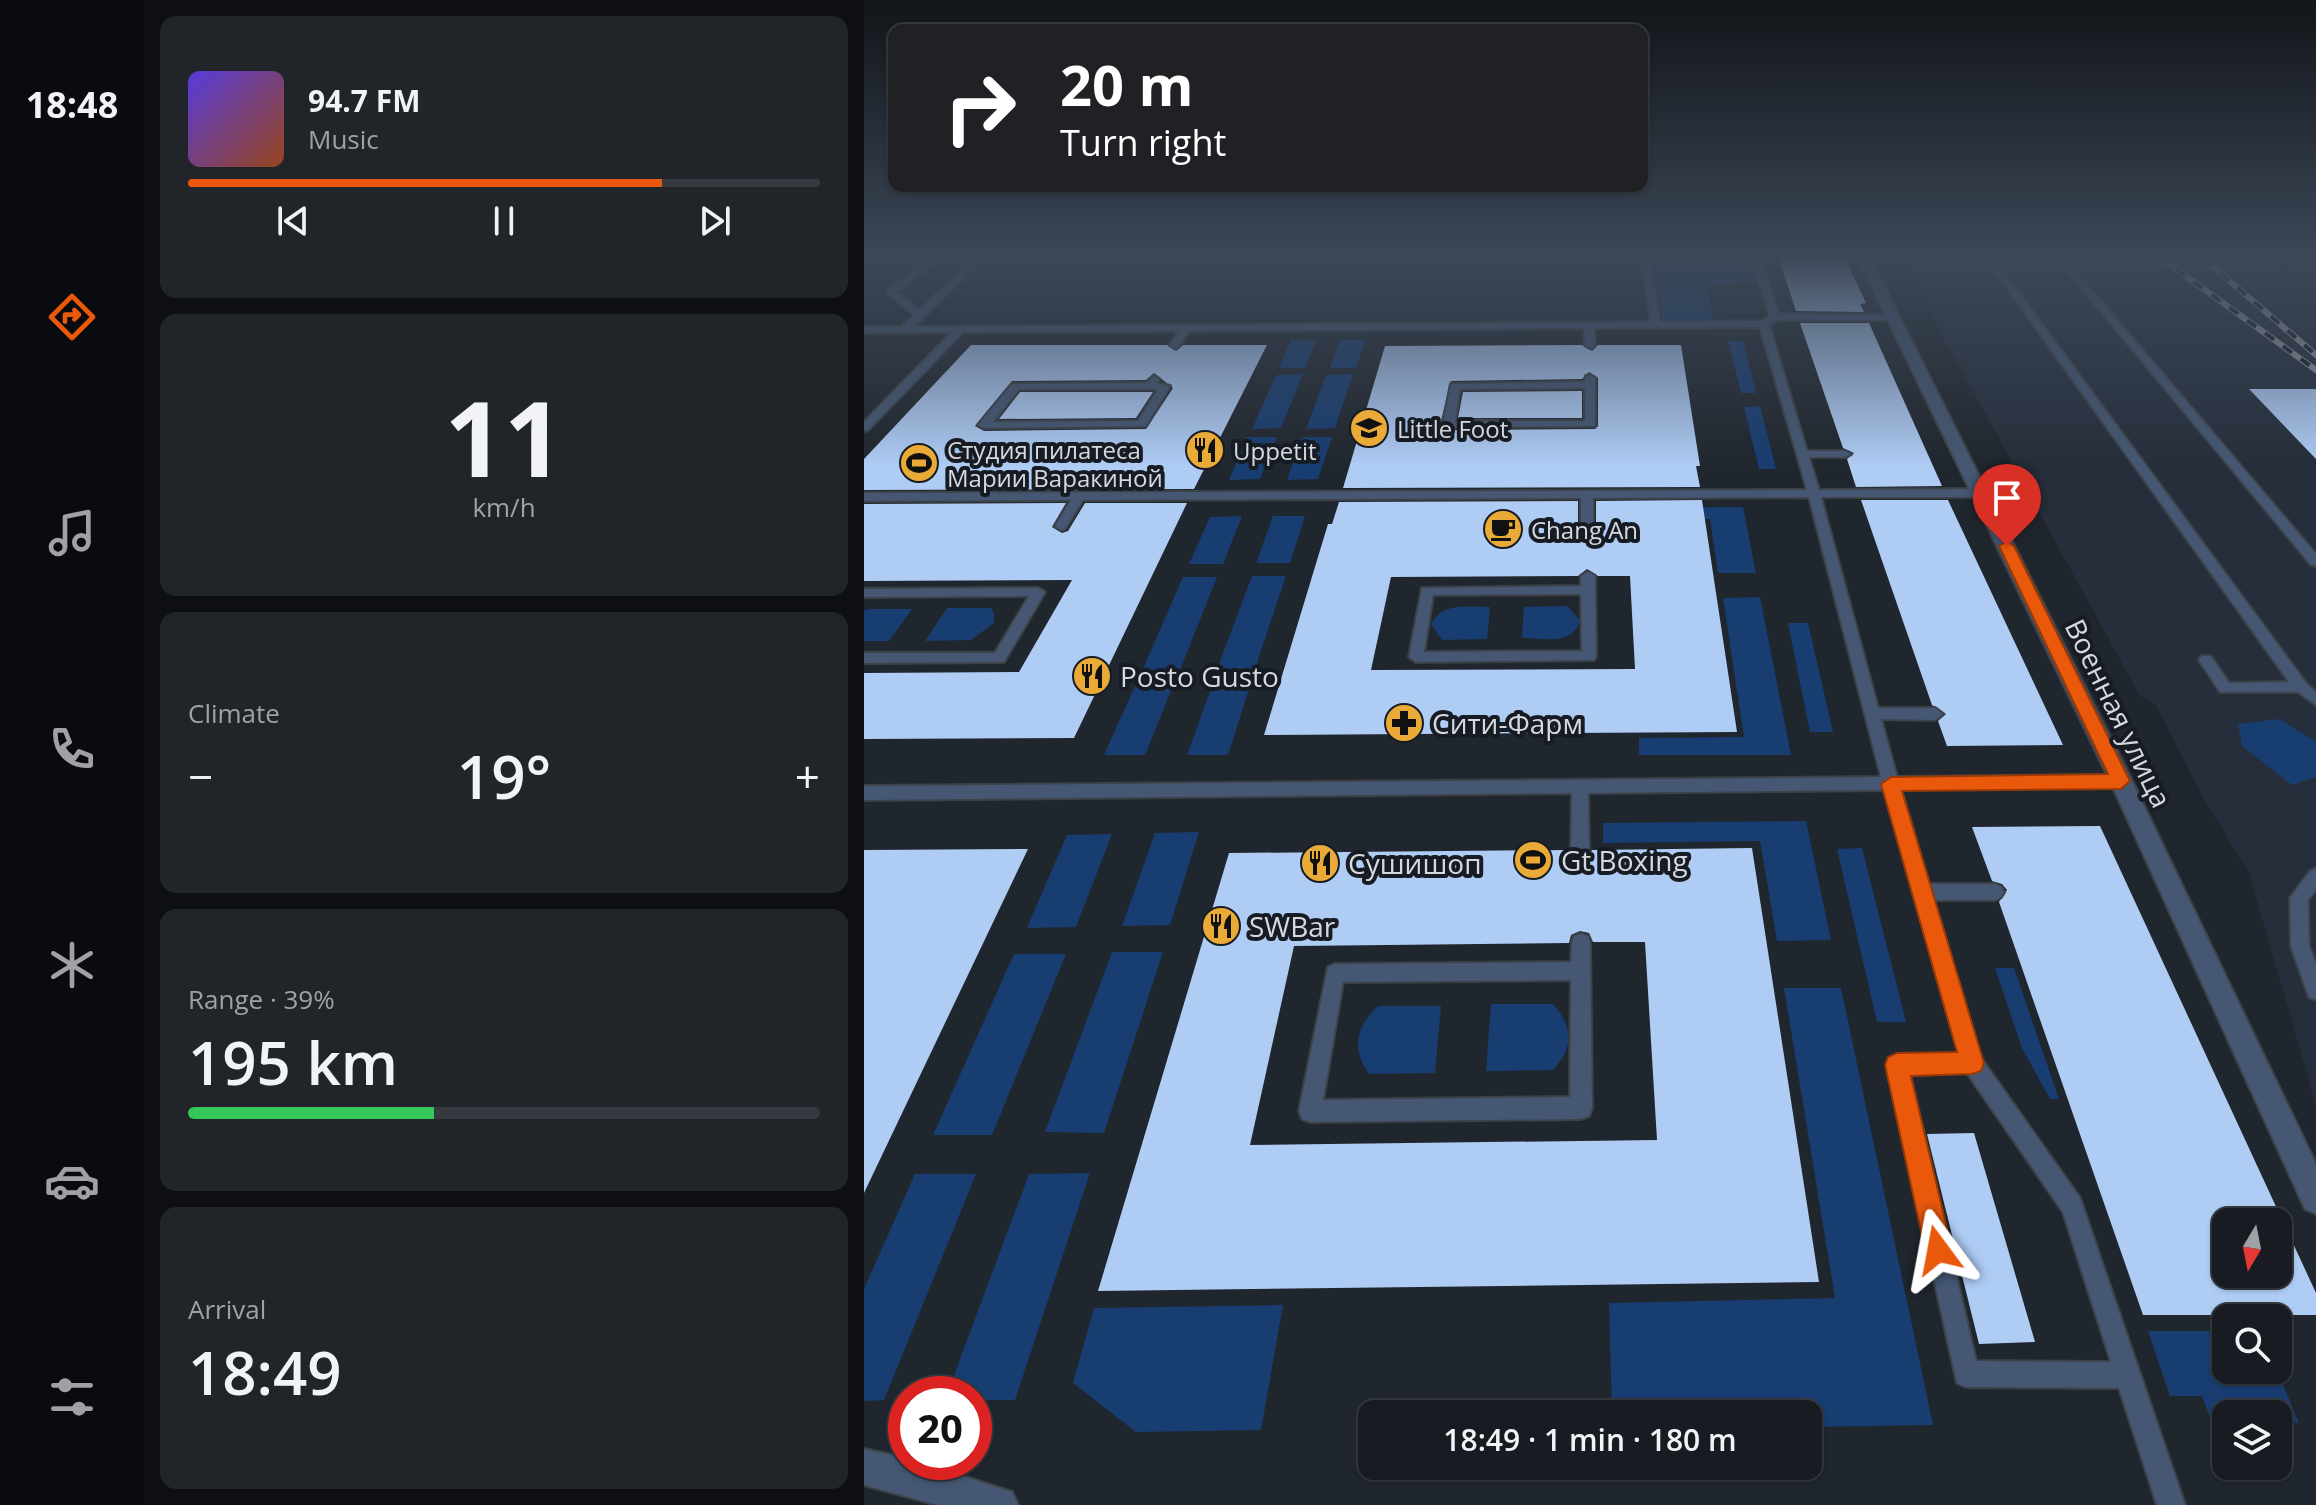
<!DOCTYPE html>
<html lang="en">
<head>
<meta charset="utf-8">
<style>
  :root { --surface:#181c22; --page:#21252a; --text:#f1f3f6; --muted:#9fa1a5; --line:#363a40; --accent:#ea580c }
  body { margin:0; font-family:"Open Sans",sans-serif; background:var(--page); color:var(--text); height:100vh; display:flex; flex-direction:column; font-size:30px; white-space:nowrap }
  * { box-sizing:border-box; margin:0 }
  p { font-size:26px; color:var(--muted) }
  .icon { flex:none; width:44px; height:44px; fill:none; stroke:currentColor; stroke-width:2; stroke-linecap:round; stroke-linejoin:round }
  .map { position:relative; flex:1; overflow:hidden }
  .panel { display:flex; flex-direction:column; gap:16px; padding:16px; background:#0d0f13; width:720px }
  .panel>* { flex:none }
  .top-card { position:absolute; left:24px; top:24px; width:760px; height:168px; border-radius:16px; box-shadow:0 2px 6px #0004,0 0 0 2px var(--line); background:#202124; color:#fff; overflow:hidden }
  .needle { width:52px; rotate:190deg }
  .fabs { position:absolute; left:1348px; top:1208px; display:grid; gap:16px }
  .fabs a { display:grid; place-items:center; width:80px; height:80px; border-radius:16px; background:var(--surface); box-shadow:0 2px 6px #0004,0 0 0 2px var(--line); font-size:40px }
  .speed { position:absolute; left:24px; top:1376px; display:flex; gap:16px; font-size:40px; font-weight:700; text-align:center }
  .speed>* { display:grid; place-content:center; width:104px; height:104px; border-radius:50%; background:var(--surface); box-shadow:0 2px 6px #0004,0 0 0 2px var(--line); line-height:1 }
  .speed .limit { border:12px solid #d22; background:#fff; color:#111 }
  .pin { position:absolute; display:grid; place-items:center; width:68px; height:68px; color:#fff; margin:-82px -34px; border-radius:50% 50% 50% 0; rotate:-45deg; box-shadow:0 0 8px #0007 }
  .pin .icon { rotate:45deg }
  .me { position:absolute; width:88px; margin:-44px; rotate:347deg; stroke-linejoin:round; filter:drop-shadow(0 0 6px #0008) }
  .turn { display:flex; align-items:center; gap:28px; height:168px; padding:0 40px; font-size:36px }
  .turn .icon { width:104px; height:104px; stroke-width:2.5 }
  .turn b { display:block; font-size:56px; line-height:68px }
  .big { font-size:60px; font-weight:600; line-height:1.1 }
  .panel .card { flex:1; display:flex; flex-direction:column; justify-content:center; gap:12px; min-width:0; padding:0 28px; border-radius:16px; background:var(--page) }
  .panel .dial { align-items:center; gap:0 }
  .dial b { font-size:104px; line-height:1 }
  .song { display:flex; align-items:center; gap:24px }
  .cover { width:96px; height:96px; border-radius:12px; background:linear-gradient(135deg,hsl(250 70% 55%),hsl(20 70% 35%)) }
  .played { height:8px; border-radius:4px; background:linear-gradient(90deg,var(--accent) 75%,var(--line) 75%) }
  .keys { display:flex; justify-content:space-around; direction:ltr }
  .heat { display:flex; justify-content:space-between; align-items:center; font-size:44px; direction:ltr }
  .charge { height:12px; border-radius:6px; background:linear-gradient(90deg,#34c759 39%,var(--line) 0) }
  .trip { position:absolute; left:494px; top:1400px; width:464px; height:80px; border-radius:16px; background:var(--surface); box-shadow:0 2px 6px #0004,0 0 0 2px var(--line); font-weight:600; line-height:80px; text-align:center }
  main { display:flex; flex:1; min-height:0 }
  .tab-bar { display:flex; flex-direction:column; width:144px; justify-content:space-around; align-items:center; background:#0a0b0e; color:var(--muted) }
  .tab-bar .icon { width:56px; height:56px }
  .tab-bar .current { color:var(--accent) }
  .tab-bar b { font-size:36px; color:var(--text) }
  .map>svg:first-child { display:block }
</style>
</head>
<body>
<main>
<nav class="tab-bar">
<b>18:48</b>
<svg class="icon current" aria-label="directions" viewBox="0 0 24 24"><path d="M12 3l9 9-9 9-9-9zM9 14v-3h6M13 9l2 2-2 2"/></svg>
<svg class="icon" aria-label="music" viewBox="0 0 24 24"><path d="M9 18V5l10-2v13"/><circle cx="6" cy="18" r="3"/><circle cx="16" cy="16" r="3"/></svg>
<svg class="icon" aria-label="phone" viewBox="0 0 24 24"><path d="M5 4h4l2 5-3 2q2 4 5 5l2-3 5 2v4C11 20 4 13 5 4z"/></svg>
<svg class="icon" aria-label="climate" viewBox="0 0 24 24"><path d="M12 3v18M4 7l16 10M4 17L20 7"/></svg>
<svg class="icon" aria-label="car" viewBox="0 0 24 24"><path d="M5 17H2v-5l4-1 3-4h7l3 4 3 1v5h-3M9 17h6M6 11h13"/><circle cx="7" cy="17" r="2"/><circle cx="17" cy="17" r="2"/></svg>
<svg class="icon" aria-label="filters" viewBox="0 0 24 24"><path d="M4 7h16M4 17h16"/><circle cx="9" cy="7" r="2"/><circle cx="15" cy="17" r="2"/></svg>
</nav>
<section class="panel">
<div class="card">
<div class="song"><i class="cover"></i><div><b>94.7 FM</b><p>Music</p></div></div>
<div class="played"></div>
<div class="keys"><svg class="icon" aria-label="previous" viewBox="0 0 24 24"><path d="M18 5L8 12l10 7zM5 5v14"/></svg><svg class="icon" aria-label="pause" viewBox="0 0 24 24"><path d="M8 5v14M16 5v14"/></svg><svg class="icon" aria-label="next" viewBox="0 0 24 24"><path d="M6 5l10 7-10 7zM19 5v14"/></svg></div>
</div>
<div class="card dial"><b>11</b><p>km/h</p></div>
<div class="card"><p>Climate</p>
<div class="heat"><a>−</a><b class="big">19°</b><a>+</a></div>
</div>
<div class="card"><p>Range · 39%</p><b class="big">195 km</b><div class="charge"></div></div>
<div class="card"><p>Arrival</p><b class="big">18:49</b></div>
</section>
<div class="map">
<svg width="1452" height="1505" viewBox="0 0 1452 1505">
  <rect width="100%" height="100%" fill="#20262d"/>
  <polygon fill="#262e3b" points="1035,256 1452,256 1452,1105 1385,873 1335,790 1292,705 1276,696"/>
  <g fill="#183d71">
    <polygon points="785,256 886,256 895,282 844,285 849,321 799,321"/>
    <polygon points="427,340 452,341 441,368 415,368"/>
    <polygon points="476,340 501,340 492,368 466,368"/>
    <polygon points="864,341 879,341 892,393 877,393"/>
    <polygon points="439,374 417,428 388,429 412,375"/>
    <polygon points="489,374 471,428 442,429 462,375"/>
    <polygon points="896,406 912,469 895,469 880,407"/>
    <polygon points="383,437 413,437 396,479 365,480"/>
    <polygon points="438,437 468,437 454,479 423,480"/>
    <polygon points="879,507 892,573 854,573 846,519 737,519 737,508"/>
    <polygon points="378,516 359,564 325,564 346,517"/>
    <polygon points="409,516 441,516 426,563 392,563"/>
    <polygon points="388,576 422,576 391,669 353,669"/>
    <polygon points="319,577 353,577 316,670 278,671"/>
    <polygon points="896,597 927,755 775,755 775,738 880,737 859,598"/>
    <path d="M704,606L716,621C707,646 681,638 658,638L660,607Z"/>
    <path d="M626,607L623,639L578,640L567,624C579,602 603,607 626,607Z"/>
    <polygon points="83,608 127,608 130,614 130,623 107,640 61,641"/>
    <polygon points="4,609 48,609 25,641 0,641 0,611"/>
    <polygon points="924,623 944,623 969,732 946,732"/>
    <polygon points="271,686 309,686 281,755 240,755"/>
    <polygon points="348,686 386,686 364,755 323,755"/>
    <polygon points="1415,719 1452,742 1452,777 1428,785 1378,746 1374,724"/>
    <polygon points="942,821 967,940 913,941 896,841 739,843 739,823"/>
    <polygon points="335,832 306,925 258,926 291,833"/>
    <polygon points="248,834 212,927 163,928 203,835"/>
    <polygon points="998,848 1042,1022 1013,1022 973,849"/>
    <polygon points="248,952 299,952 240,1133 181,1132"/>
    <polygon points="150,954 202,954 128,1135 69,1135"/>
    <polygon points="1131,968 1150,968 1195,1099 1186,1099 1158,1048"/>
    <polygon points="920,988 977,988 1069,1425 944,1427 944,1414 748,1414 745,1303 971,1298"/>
    <path d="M627,1004H689C709,1027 710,1048 689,1070L622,1071Z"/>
    <path d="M514,1006H577L571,1073L505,1074C487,1048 492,1027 514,1006Z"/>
    <polygon points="226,1173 151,1400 110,1400 110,1394 83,1394 165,1174"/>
    <polygon points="51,1174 112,1174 20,1400 0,1401 0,1289"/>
    <polygon points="419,1305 397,1430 272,1432 209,1383 230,1308"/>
    <polygon points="1284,1331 1362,1331 1362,1370 1413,1370 1435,1423 1414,1423 1414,1414 1362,1414 1362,1423 1348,1423 1338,1396 1306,1396"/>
  </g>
  <g fill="#afccf5" fill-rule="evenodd">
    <polygon points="914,256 980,256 1002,303 996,304 1000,312 932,311"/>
    <polygon points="936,323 1005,323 1078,486 992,487 983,459 990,453 979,448"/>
    <path d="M107,345H303L312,351L319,345H403L330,489L0,490V459ZM290,373L309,388L282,429L120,431L111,426L148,381L282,380Z"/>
    <path d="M718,345L728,351L734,345H817L836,466H832L836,487L479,488L521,346ZM725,372L734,378V426L731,429L585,430L576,425L587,381L718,379Z"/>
    <polygon points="1385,389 1452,389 1452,459"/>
    <polygon points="718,391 718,418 594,418 599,392"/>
    <polygon points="156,392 289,392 272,418 135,419"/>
    <path d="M838,500L873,732L400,735L464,524H468L475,502L714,501V523L725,530L732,523V501ZM723,569L734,576H766L771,669L507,670L527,577L714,576Z"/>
    <polygon points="997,500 1084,500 1199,745 1083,746 1074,721 1082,714 1068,705"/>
    <polygon points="202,503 188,527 198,533 204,531 221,503 323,503 210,738 0,739 0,673 155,672 208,580 0,581 0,504"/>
    <path d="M1236,826L1452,1293V1315H1279L1135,902L1143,890L1138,884L1128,881L1108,827ZM1362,1222H1414V1274H1362Z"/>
    <path d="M888,848L955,1282L234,1291L365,853L704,850L709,858L717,860L725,857L728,850ZM716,931L725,933L729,942H781L793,1140L386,1145L430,946L705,943L707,935Z"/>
    <polygon points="164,849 0,1193 0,850"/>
    <polygon points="1110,1133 1171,1342 1115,1344 1063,1134"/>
  </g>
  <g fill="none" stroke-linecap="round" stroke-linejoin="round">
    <defs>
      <g id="service">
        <path d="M69,256H79L33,292L56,310L113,256H122L49,327L787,322L777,256H785L796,322L898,321L906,316L887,256H895L915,314L1033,315L1035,317L1030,320H913L905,325L943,451H981L987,454L981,457H945L955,490L1117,489L1123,493L1117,497H957L1014,708H1071L1079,714L1071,720L1017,719L1033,777L1257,775L1263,776L1265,781L1263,786L1257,787L1037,789L1065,884H1131L1137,887L1140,892L1137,897L1131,900H1070L1117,1058L1216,1198L1321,1505H1293L1255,1388L1102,1387L1093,1383L1023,1065L1026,1058L1033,1055L1095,1053L1020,790L724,793L725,850L722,855L716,857L710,855L707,850L708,793L0,800V786L1017,777L945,497L729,498V523L723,527L717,523V498L219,500L201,529L197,530L191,526L207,500L0,501V493L943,490L896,327L730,328L731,345L726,348L721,345L720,328L325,331L314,347L311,348L306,345L315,331L99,332L4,430L0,431V422L88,332L0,333V327H38L50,315L22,292ZM1103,1073L1199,1212L1247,1362L1112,1361L1046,1075Z"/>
        <polygon points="1120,256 1128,256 1442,683 1452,692 1452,705 1434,692 1356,692 1335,660 1337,656 1347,656 1365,683 1425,682"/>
        <polygon points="1191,256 1199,256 1452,554 1452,566 1447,565"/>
        <path d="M726,375L731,378V426L585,427L579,424L587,384L721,382L722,376ZM721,388V421H591L596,389Z"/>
        <path d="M290,376L295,379L293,383L306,386L282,426L120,428L114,425L148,384L283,383ZM155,389H294L274,421L129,422Z"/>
        <path d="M724,572L731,576L732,656L730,660L552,662L545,657L558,588L717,586V576ZM717,594L718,651L560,652L569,595Z"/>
        <polygon points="174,588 181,592 140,662 0,663 0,653 131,653 165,596 0,597 0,589"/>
        <polygon points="1452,868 1452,890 1444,900 1445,946 1452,964 1452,1000 1445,997 1427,946 1426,898 1446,871"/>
        <path d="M717,934L724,936L726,942L728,1108L725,1116L717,1119L446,1122L438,1119L435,1111L464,967L471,964L707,962L708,942L710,936ZM707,980L706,1097L459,1100L479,982Z"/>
      </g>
      <g id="minor">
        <polygon points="993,256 1005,256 1268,781 1452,1164 1452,1214 1441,1209 1246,781"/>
        <polygon points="0,1449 42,1458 42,1462 55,1462 148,1492 154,1505 74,1505 0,1485"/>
      </g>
    </defs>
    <use href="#service" stroke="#3d4249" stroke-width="4"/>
    <use href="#minor" stroke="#3d4249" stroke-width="4"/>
    <use href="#service" fill="#455772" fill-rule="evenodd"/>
    <use href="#minor" fill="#455772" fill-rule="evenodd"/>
    <defs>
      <g id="rail">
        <polyline points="1294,256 1452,370"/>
        <polyline points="1340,259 1452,355"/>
      </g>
    </defs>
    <use href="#rail" stroke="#999da3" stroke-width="6"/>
    <use href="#rail" stroke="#171c24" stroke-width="4" stroke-dasharray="11" stroke-linecap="butt"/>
  </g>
  <linearGradient id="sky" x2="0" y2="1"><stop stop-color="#121519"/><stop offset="0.55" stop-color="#3c4757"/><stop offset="1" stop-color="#3c4757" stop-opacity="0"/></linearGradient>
  <rect width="1452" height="467" fill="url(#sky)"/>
  <polygon fill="#ea580c" stroke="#983908" stroke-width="2" points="1143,541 1150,546 1266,781 1257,789 1038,791 1120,1063 1117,1071 1108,1074 1047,1076 1088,1250 1084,1260 1074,1264 1065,1260 1061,1250 1021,1065 1024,1057 1033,1053 1093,1052 1017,784 1027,777 1244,774 1135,546"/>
  <defs>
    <symbol id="school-disc" viewBox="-11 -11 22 22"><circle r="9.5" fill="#eaaa38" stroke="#171c24"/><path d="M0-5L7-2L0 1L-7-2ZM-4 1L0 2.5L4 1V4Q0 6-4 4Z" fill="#111"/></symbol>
    <symbol id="restaurant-disc" viewBox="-11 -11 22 22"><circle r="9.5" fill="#eaaa38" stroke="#171c24"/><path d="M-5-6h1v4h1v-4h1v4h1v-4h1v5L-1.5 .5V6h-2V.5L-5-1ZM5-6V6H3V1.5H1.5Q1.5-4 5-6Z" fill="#111"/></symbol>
    <symbol id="stadium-disc" viewBox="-11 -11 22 22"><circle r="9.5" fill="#eaaa38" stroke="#171c24"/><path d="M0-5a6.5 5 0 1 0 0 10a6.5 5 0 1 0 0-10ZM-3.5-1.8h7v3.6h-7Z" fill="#111"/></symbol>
    <symbol id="cafe-disc" viewBox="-11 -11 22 22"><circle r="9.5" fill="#eaaa38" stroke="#171c24"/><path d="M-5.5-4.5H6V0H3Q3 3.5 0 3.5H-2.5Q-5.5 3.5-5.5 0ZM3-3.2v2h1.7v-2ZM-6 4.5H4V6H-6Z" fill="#111"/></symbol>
    <symbol id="pharmacy-disc" viewBox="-11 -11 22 22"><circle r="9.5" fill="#eaaa38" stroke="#171c24"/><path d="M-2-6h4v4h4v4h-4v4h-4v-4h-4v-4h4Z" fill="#111"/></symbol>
  </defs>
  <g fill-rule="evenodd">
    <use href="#school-disc" x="483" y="406" width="44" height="44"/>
    <use href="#restaurant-disc" x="319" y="428" width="44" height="44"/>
    <use href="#stadium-disc" x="33" y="441" width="44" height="44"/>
    <use href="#cafe-disc" x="617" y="507" width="44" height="44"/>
    <use href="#restaurant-disc" x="206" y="654" width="44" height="44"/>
    <use href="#pharmacy-disc" x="518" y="701" width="44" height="44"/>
    <use href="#stadium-disc" x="647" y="838" width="44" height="44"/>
    <use href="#restaurant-disc" x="434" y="841" width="44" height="44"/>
    <use href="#restaurant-disc" x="335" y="904" width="44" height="44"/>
  </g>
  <g text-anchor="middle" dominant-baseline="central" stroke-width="8" stroke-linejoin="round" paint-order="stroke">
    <g font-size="24" fill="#d5d8de" stroke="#171c24" text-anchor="start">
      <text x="533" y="428">Little Foot</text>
      <text x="83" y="449">Студия пилатеса<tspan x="83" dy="28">Марии Варакиной</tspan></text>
      <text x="369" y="450">Uppetit</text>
      <text x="667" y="529">Chang An</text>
    </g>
    <g font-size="28" fill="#d5d8de" stroke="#171c24" text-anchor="start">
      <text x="256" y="676">Posto Gusto</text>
      <text x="568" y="723">Сити-Фарм</text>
      <text x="697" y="860">Gt Boxing</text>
      <text x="484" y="863">Сушишоп</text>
      <text x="385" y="926">SWBar</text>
    </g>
    <g font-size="28" fill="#d5d8de" stroke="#171c24">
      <text transform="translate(1255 713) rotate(64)">Военная улица</text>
    </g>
  </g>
</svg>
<div class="fabs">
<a><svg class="needle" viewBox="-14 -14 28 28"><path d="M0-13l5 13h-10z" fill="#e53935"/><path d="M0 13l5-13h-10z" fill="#9fa1a5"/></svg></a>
<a><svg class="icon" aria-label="search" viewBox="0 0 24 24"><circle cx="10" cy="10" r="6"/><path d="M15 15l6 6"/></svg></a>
<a><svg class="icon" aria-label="layers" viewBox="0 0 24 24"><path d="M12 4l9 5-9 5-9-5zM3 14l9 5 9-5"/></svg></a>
</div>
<div class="speed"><div class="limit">20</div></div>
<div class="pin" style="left:1143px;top:546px;background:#d93025"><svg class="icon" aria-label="arrive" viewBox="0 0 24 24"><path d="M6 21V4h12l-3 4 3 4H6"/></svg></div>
<svg class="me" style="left:1074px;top:1250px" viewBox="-20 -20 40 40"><path d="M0-17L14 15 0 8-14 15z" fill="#ea580c" stroke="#fff" stroke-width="4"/></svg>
<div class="trip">18:49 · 1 min · 180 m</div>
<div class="top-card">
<div class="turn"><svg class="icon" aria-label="right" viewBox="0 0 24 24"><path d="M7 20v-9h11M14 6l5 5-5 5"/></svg><div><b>20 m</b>Turn right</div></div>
</div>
</div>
</main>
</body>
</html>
